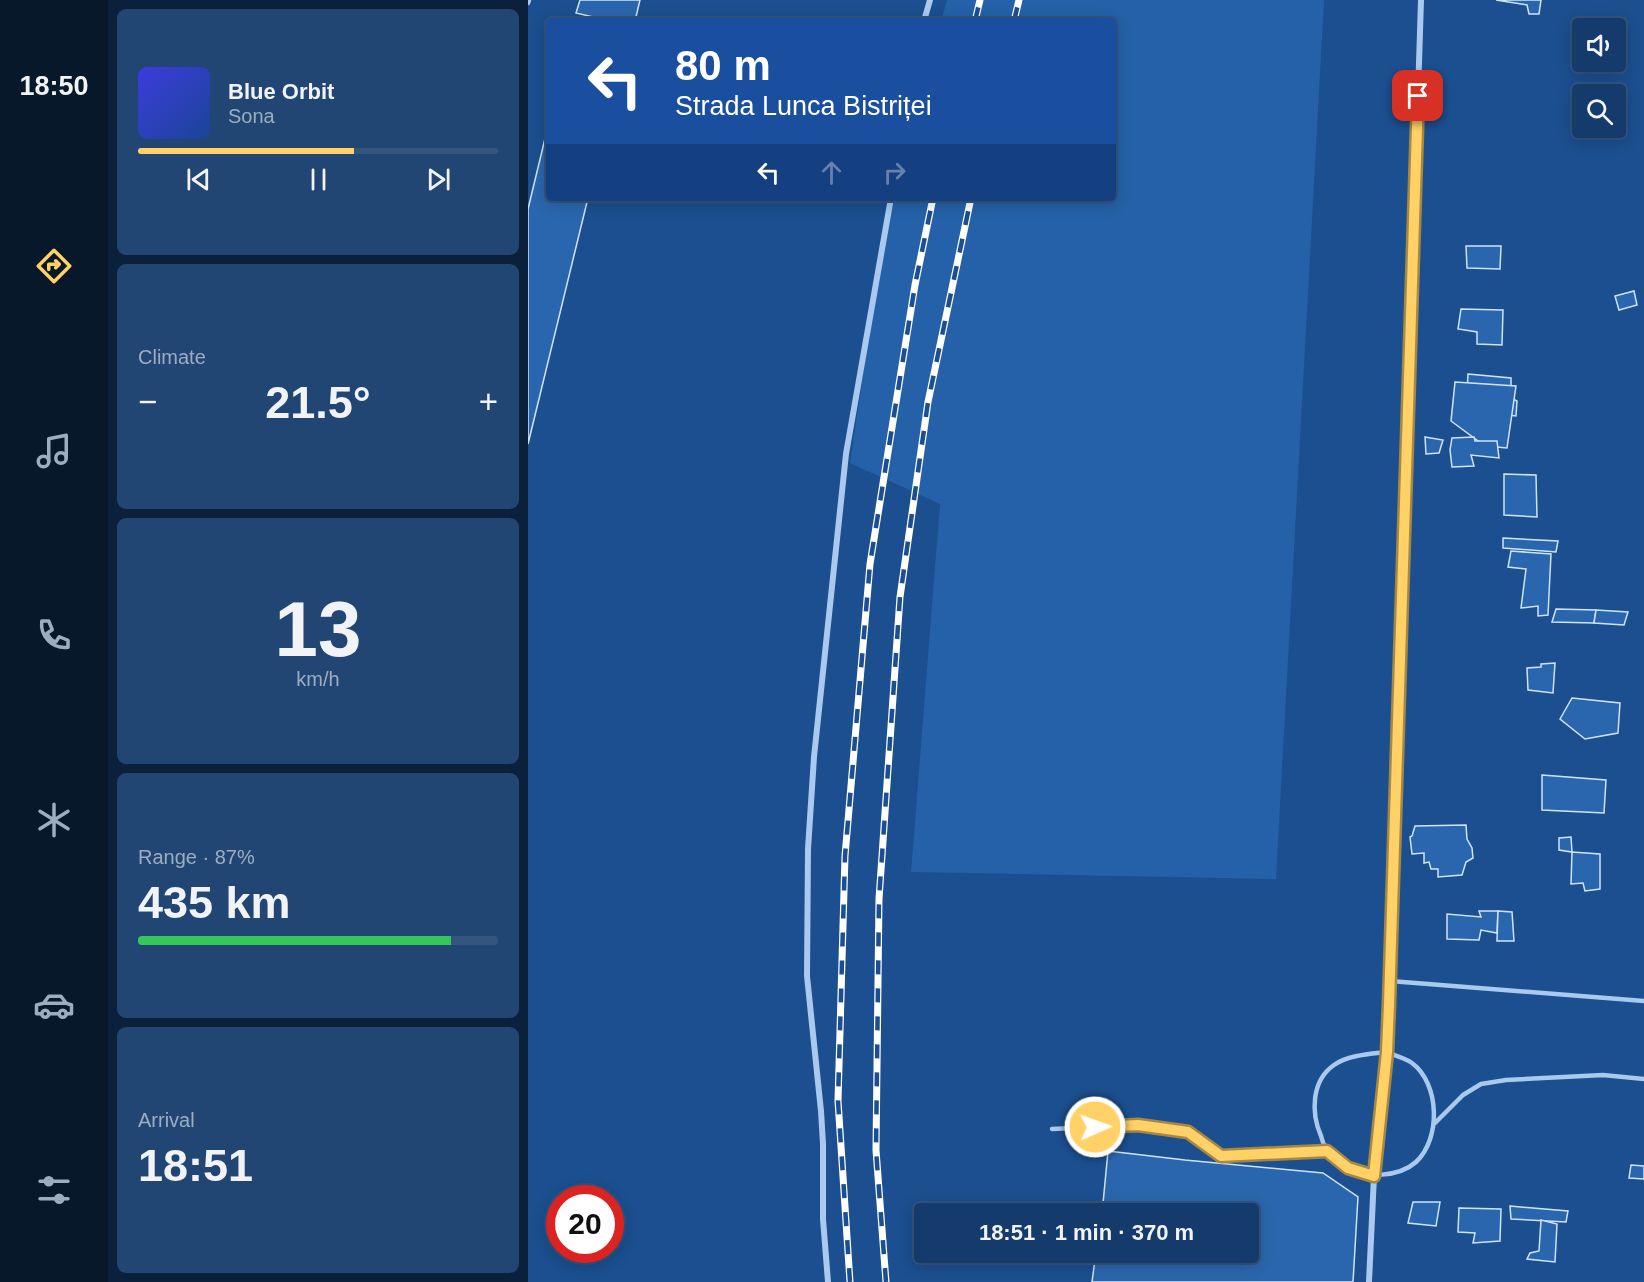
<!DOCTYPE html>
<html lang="en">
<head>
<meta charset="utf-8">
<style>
  :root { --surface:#143b6b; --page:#214673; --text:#f1f3f6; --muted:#9dadc1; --line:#33557e; --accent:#ffd166 }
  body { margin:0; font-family:Helvetica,sans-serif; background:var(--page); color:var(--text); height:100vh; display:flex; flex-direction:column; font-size:22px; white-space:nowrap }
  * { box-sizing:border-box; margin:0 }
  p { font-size:20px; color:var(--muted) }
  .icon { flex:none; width:33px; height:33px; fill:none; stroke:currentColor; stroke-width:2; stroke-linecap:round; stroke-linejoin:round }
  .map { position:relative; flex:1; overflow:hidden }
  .panel { display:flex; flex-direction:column; gap:9px; padding:9px; background:#0b203b; width:420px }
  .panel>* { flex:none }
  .top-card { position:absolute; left:18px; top:18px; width:570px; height:183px; border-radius:6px; box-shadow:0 3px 15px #0003,0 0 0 2px var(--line); background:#1a4fa0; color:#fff; overflow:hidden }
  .tools { position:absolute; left:1044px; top:18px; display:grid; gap:12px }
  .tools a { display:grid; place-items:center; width:54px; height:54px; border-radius:6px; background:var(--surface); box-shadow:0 3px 15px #0003,0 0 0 2px var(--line); font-size:30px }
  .speed { position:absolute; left:18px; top:1185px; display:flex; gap:12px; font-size:30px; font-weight:700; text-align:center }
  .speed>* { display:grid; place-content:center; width:78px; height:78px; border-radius:50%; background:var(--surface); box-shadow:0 3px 15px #0003,0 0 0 2px var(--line); line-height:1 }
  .speed .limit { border:9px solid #d22; background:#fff; color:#111 }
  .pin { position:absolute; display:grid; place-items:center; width:51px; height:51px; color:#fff; margin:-26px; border-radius:12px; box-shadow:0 3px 9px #0006 }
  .me { position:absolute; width:66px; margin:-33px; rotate:88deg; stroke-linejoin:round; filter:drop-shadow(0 0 4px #0008) }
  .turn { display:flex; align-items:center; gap:21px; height:126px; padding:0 30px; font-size:27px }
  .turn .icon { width:78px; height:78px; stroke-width:2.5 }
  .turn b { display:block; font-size:42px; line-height:51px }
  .lanes { display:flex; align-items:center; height:57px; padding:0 30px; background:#0003; justify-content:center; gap:30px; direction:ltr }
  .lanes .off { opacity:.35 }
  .big { font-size:45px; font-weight:700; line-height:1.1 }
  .panel .widget { flex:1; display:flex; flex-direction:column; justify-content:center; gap:9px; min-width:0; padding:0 21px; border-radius:9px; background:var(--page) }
  .panel .dial { align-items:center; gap:0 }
  .dial b { font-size:78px; line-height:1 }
  .song { display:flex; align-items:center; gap:18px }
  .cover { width:72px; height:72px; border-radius:9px; background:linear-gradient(135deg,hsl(240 70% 55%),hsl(220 70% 35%)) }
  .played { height:6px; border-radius:3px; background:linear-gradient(90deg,var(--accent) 60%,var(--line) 60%) }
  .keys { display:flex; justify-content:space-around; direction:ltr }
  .heat { display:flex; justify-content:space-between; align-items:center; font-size:33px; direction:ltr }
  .charge { height:9px; border-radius:4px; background:linear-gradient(90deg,#34c759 87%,var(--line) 0) }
  .trip { position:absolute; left:386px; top:1203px; width:345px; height:60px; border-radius:6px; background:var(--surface); box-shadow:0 3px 15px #0003,0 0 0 2px var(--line); font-weight:700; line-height:60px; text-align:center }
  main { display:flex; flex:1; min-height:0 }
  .menu { display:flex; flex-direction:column; width:108px; justify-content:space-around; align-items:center; background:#08182b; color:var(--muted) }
  .menu .icon { width:42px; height:42px }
  .menu .active { color:var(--accent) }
  .menu b { font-size:27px; color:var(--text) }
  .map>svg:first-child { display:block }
</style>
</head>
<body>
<main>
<nav class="menu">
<b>18:50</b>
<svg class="icon active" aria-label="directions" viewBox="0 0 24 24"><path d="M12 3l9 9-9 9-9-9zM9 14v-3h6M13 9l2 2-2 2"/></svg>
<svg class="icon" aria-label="music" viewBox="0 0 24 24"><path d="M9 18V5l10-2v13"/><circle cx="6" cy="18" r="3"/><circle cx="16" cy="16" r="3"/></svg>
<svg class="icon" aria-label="phone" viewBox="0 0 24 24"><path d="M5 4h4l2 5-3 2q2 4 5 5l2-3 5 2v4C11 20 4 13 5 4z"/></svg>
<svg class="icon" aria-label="climate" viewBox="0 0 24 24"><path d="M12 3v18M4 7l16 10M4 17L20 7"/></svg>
<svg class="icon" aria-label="car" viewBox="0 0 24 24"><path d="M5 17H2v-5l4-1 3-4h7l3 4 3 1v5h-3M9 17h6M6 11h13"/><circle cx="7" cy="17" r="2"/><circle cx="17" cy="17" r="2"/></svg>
<svg class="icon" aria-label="filters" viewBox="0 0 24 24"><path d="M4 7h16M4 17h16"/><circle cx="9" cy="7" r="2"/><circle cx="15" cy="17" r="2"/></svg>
</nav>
<section class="panel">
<div class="widget">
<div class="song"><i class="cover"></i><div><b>Blue Orbit</b><p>Sona</p></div></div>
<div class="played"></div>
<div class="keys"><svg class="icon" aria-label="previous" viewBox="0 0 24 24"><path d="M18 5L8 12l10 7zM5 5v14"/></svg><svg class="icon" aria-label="pause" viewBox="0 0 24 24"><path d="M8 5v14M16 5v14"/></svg><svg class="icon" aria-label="next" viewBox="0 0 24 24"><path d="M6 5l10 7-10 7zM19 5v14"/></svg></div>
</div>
<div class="widget"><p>Climate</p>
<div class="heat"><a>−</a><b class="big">21.5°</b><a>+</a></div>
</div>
<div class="widget dial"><b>13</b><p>km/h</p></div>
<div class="widget"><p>Range · 87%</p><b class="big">435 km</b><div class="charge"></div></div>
<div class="widget"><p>Arrival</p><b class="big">18:51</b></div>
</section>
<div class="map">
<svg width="1116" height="1282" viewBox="0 0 1116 1282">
  <rect width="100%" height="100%" fill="#1b4f8f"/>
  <polygon fill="#2461a8" points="419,0 796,0 748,879 383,872 412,504 322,463 354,247 367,198 585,198 585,21 413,21"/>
  <g fill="#2a66ad" stroke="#cfe3fa" stroke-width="1.5">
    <polygon points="52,0 112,0 107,21 82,21 48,13"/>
    <polygon points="968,0 1013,0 1011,14 1001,14 999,5"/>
    <polygon points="21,122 21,198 60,198 0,444 0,209"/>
    <polygon points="938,246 973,246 972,269 939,268"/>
    <polygon points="1106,291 1109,305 1091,310 1087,296"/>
    <polygon points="933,309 975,310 974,345 949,344 949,332 930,329"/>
    <polygon points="940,374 983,378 983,398 989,401 988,416 980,415 981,428 961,428 960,413 948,414 945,405 938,407"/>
    <polygon points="927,382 988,386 979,448 957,446 923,421"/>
    <polygon points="897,437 915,440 911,453 898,454"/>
    <polygon points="946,437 947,441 969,441 971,458 943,455 946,466 924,467 922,450 924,438"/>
    <polygon points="976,474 1008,475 1009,517 976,515"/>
    <polygon points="975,538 1030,541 1028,552 975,548"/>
    <polygon points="983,551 1023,554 1020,615 1010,616 1010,606 993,608 998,569 980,567"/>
    <polygon points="1028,609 1068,610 1066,623 1024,622"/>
    <polygon points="1068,610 1100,612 1096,625 1066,623"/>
    <polygon points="1027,663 1025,693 1000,690 999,668 1013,667 1013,664"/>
    <polygon points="1044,698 1092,703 1090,733 1057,739 1032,719"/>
    <polygon points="1014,775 1078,780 1076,813 1014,810"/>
    <polygon points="938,825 939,839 944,848 945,858 938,862 934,875 910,877 910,869 903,869 901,862 896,863 896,853 884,854 882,837 884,836 887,826"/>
    <polygon points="1043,837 1044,852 1031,850 1031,838"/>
    <polygon points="1044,852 1072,854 1072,889 1057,891 1055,883 1043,884"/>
    <polygon points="951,911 970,911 969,933 953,930 951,940 919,939 919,914 953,917"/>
    <polygon points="970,911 984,912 986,941 969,941"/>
    <polygon points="580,1151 657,1160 795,1173 830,1197 825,1282 564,1282 568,1252 720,1252 720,1214 574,1214"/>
    <polygon points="1103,1165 1116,1166 1116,1179 1101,1178"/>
    <polygon points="885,1202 912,1202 908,1226 880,1223"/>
    <polygon points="982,1206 1040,1211 1038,1222 983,1219"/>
    <polygon points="931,1208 973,1209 972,1241 945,1243 947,1233 930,1232"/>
    <polygon points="1013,1220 1029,1224 1027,1262 999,1259 1002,1253 1011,1251"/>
  </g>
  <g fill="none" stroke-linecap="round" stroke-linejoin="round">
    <g stroke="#a9c9ee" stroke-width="4.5">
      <polyline points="0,3 1,0"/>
      <polyline points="862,981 1116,1001"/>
      <path d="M859,1052C867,1056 877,1058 884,1063C912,1084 913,1139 888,1162C871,1177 837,1179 819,1167C815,1165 811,1161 808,1158C804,1155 800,1153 798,1149C796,1145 794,1140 793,1136C783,1113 783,1081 806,1065C820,1055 842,1054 859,1052Z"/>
      <polyline points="907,1123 935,1095 953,1084 978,1080 1075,1075 1116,1079"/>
      <polyline points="524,1129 611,1125 660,1132 693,1156 799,1151"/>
    </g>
    <g stroke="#a9c9ee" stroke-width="6">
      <polyline points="396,21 402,0"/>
      <polyline points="300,1282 295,1219 295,1144 293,1111 279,976 280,849 286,757 318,454 363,198"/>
      <polyline points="841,1282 846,1176 859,1052 862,981 893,0"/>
    </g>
    <defs>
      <g id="rail">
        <polyline points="447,21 452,0"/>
        <polyline points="486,21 491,0"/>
        <polyline points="322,1282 310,1101 317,856 342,564 387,285 405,198"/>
        <polyline points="358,1282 348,1150 351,899 372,597 400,402 443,198"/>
      </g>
    </defs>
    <use href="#rail" stroke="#fff" stroke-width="7"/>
    <use href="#rail" stroke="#1b4f8f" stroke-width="4.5" stroke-dasharray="14" stroke-linecap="butt"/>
  </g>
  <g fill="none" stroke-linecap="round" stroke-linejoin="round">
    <defs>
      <polyline id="route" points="567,1127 610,1125 660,1132 693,1156 799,1151 820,1168 846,1176 859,1052 861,1004 890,96"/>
    </defs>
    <use href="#route" stroke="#a68842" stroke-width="15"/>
    <use href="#route" stroke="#ffd166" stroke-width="10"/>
  </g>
</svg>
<div class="tools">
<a><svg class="icon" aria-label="sound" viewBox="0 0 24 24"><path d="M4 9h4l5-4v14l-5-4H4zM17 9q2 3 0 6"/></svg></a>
<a><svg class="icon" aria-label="search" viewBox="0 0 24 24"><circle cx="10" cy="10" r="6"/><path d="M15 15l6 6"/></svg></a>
</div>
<div class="speed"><div class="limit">20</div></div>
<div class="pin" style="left:890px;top:96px;background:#d93025"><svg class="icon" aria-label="arrive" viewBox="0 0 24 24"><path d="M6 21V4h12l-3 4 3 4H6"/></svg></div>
<svg class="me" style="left:567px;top:1127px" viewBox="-20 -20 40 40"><circle r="17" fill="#ffd166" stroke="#fff" stroke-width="3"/><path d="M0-11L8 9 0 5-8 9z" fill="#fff"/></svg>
<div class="trip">18:51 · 1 min · 370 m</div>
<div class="top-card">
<div class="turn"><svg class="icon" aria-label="left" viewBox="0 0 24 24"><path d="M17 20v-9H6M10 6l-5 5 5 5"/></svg><div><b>80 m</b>Strada Lunca Bistriței</div></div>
<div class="lanes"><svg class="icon" aria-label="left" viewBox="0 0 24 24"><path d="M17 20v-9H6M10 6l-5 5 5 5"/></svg><svg class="icon off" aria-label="ahead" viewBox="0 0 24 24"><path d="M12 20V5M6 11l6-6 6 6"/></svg><svg class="icon off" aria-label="right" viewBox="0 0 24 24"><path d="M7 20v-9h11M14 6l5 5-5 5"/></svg></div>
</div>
</div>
</main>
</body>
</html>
